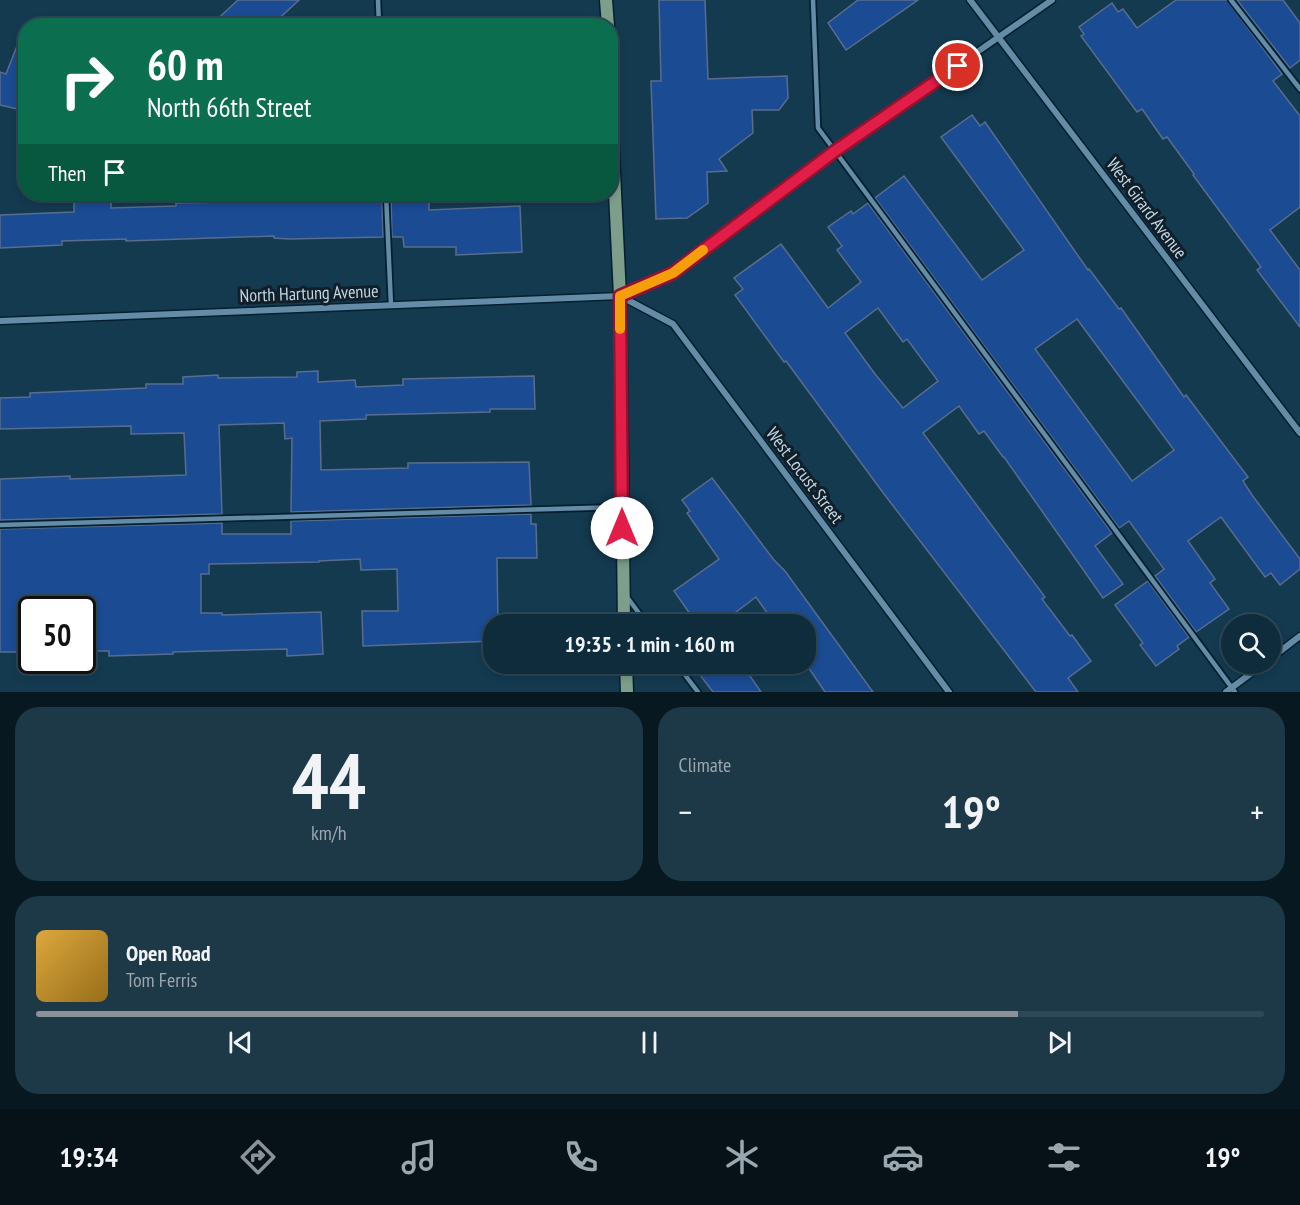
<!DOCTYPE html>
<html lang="en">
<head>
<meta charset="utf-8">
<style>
  :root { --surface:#0f2c3c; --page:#1d3847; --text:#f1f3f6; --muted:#9ba7af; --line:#2f4856; --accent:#8c9099 }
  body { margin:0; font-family:"PT Sans Narrow",sans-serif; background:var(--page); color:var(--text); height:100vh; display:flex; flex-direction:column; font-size:22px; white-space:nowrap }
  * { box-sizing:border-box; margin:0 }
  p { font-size:20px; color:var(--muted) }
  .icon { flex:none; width:33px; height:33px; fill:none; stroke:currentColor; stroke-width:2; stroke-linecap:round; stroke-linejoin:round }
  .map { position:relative; height:692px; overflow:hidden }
  .details { display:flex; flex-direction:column; gap:15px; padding:15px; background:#081821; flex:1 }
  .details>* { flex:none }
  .guide { position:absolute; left:18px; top:18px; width:600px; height:183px; border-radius:24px; box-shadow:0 3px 9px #0003,0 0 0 2px var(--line); background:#0b6e4f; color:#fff; overflow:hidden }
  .controls { position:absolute; left:1221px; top:614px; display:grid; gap:12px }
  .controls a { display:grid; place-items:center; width:60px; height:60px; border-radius:50%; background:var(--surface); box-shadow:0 3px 9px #0003,0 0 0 2px var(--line); font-size:30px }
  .speed { position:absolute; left:18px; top:596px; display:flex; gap:12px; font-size:30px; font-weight:700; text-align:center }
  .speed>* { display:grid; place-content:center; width:78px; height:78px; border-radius:50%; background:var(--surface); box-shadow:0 3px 9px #0003,0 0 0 2px var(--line); line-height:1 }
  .speed .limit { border:3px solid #111; border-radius:9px; background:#fff; color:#111 }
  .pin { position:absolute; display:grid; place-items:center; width:51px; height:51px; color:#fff; margin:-26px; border:3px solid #fff; border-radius:50%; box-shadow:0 2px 6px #0007 }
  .me { position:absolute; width:66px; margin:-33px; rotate:0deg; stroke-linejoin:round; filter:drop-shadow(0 0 4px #0008) }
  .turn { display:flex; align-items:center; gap:21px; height:126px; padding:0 30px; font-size:27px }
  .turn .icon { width:78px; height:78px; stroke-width:2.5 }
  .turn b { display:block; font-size:42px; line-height:51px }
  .then { display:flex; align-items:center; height:57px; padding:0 30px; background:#0003; gap:12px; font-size:22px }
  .big { font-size:45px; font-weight:800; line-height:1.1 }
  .details .tile { flex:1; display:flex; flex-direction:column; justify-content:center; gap:9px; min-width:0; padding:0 21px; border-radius:24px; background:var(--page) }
  .details .dial { align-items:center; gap:0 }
  .dial b { font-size:78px; line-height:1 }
  .song { display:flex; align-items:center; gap:18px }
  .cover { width:72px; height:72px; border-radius:9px; background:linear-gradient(135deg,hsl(40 70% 55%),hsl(40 70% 35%)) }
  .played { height:6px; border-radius:3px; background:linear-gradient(90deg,var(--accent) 80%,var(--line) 80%) }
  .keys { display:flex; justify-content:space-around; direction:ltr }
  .heat { display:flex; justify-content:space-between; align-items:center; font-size:33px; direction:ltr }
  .details .tiles { flex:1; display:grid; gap:15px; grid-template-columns:1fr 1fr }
  .tile:last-child { grid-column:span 2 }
  .trip { position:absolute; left:483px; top:614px; width:333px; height:60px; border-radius:24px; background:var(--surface); box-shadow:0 3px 9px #0003,0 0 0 2px var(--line); font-weight:800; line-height:60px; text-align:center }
  .dock { display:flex; height:96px; justify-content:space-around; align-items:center; background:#061218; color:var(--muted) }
  .dock .icon { width:42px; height:42px }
  .dock .current { color:var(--accent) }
  .dock b { font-size:27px; color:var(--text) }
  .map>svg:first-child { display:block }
</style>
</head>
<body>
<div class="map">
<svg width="1300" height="692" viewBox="0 0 1300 692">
  <rect width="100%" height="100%" fill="#143a50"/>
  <g fill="#1b4b93" stroke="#586d8e" stroke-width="1.5" fill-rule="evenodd">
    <polygon points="238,0 299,0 271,26 210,26"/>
    <polygon points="659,0 705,0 708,79 787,76 788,98 779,110 752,110 753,133 719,159 727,171 707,172 708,203 687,218 656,219 651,81 661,81"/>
    <polygon points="858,0 918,0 846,50 828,23"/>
    <polygon points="1176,0 1227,0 1282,74 1273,81 1300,116 1300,207 1270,230 1300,270 1300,327 1257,270 1261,267 1193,175 1194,174 1167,137 1163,139 1142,109 1137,112 1081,36 1084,34 1079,27 1112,3 1118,12 1123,9 1137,28"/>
    <polygon points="1237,0 1283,0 1300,23 1300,60 1290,68"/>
    <polygon points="24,28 26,29 26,111 0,105 0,72 6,74"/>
    <path d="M972,115L980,126L985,122L1088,270L1089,269L1119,309L1121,308L1184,397L1186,395L1248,477L1243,481L1252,495L1300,559V569L1280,585L1271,573L1265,577L1221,517L1188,541L1215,579L1210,583L1229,609L1196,632L1155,576L1164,569L1129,521L1119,528L875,198L904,176L982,280L1024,250L941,137ZM1077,319L1174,450L1132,481L1035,349Z"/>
    <polygon points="74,194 111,194 111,208 176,206 176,203 223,202 222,194 363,194 363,200 382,200 383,237 289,239 274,238 274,236 126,241 126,239 62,241 62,245 0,248 0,215 74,212"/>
    <polygon points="391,199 429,199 429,210 520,206 522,252 456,255 456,247 404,247 403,237 392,237"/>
    <path d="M868,203L1112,533L1095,546L1123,584L1103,598L1004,457H1003L984,431L979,434L959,406L923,433L1045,597L1042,599L1070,636L1072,635L1091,661L1068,678L1078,692H1036L884,494L786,361L784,362L735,295L743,289L734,278L781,244L828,308L861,282L837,250L842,246L828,227L851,211L853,214ZM878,308L903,342L907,339L938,381L903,408L875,374L845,333Z"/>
    <polygon points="318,371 318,382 355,380 356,387 403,385 403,379 534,376 535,409 490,409 490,412 366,415 366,419 320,421 321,470 408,468 408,463 529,462 531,505 291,512 292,438 285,439 284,423 219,425 222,514 0,520 0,479 70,476 70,479 186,475 184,433 131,434 131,426 0,429 0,398 30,397 30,393 146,388 146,384 183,384 183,377 218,375 218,378 297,377 297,372"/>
    <polygon points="712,478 774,560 785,571 873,692 825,692 806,664 810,661 806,653 806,624 775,624 756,597 720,624 697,624 674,591 719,559 687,513 690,511 682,500"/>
    <polygon points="531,514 531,524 536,524 537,558 497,558 498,624 494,624 494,641 363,646 362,611 398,611 397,569 361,570 360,559 319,561 319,562 209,564 209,574 201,574 201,613 222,613 222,615 321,612 323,654 287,656 287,649 173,652 173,654 109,656 109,651 87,651 86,609 24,609 24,652 0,652 0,529 222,523 222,534 291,534 291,521"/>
    <polygon points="1148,581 1189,637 1177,646 1179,649 1156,666 1140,645 1143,643 1115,605"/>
    <polygon points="717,663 741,663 761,692 713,692 700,675"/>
  </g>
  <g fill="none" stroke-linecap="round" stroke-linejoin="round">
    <defs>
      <g id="lane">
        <polyline points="378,0 379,26"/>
        <polyline points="813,0 818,128 1235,692"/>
        <polyline points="1231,0 1300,89"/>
        <polyline points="386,194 391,305"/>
        <polyline points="0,525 621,507"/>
        <polyline points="627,597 647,624"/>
        <polyline points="676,663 698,692"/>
      </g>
      <g id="street">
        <polyline points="970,0 1300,433"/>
        <polyline points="620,296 673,324 949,692"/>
        <polyline points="0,321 620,296 673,273 835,151 1052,0"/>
        <polyline points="1270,659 1300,636"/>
        <polyline points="1226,692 1265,663"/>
      </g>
      <g id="secondary">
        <polyline points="606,0 608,26"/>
        <polyline points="610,90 620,296 624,624"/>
        <polyline points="626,663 627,692"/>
      </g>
    </defs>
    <use href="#lane" stroke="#042030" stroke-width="8"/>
    <use href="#street" stroke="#042030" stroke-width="9"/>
    <use href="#secondary" stroke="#042030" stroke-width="15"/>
    <use href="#lane" stroke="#658ca6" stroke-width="4.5"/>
    <use href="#street" stroke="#658ca6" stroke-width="6"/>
    <use href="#secondary" stroke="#7c9e8b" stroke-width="12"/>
  </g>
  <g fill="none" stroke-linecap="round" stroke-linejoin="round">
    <defs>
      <polyline id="route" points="622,528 620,296 673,273 835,151 958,66"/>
    </defs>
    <use href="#route" stroke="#92132f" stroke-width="15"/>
    <use href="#route" stroke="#e11d48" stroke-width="10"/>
    <polyline stroke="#f59e0b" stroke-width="10" points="620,329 620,296 673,273 703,250"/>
  </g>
  <g text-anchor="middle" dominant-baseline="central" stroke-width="6" stroke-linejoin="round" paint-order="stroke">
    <g font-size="18" fill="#c2d6e4" stroke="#101f29">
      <text transform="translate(1147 208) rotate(53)">West Girard Avenue</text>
      <text transform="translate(309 293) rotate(-2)">North Hartung Avenue</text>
      <text transform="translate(805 475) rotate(53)">West Locust Street</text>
    </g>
  </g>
</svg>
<div class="controls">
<a><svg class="icon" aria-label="search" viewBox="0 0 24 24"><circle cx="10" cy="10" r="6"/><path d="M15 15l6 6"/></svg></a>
</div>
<div class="speed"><div class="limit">50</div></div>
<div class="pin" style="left:958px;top:66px;background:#d93025"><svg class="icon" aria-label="arrive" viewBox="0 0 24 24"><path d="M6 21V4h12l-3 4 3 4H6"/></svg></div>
<svg class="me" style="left:622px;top:528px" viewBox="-20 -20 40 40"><circle r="19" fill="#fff"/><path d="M0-13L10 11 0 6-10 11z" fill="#e11d48"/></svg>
<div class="trip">19:35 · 1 min · 160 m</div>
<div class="guide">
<div class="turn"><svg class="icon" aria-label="right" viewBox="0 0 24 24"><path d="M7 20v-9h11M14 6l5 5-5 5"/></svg><div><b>60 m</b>North 66th Street</div></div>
<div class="then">Then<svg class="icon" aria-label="arrive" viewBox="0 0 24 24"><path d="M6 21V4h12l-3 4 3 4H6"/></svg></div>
</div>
</div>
<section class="details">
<div class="tiles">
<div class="tile dial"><b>44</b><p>km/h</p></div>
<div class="tile"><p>Climate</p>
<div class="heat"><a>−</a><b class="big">19°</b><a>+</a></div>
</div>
<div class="tile">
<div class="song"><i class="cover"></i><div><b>Open Road</b><p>Tom Ferris</p></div></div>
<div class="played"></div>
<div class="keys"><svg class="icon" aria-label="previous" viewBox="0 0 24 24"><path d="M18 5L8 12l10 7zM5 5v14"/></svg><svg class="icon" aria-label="pause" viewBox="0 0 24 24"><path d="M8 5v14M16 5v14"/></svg><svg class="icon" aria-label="next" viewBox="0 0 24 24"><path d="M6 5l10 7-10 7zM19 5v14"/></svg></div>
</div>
</div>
</section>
<nav class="dock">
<b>19:34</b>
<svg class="icon current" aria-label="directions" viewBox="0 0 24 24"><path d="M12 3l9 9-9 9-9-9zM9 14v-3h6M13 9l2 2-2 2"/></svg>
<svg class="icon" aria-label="music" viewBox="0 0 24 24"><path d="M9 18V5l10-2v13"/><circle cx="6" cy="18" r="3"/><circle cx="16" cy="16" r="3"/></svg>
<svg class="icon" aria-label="phone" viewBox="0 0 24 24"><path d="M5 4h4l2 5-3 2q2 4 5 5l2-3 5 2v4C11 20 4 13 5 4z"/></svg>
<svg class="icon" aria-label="climate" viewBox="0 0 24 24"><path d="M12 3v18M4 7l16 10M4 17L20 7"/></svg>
<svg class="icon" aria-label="car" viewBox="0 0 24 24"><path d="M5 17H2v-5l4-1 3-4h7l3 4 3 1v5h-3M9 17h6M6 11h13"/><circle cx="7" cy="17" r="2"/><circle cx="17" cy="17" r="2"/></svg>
<svg class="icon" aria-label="filters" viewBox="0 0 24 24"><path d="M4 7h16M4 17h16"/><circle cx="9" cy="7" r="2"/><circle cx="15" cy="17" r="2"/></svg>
<b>19°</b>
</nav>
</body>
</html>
